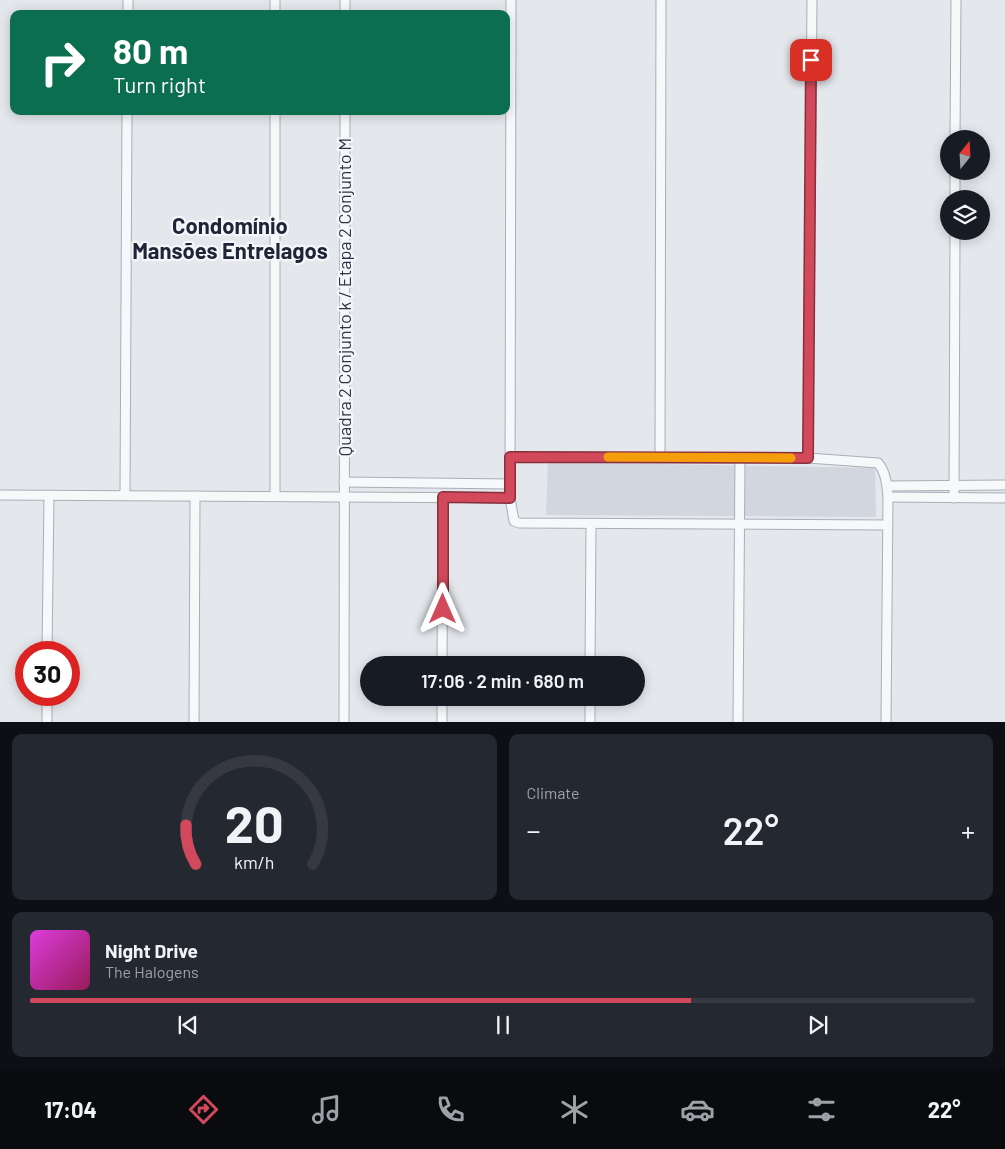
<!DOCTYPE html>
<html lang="en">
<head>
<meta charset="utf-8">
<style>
  :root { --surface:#171b24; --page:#242831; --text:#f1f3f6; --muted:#9ea1a6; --line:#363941; --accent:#d1495b }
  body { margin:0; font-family:Barlow,sans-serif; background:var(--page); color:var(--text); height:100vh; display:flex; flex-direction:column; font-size:19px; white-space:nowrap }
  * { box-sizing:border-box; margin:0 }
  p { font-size:16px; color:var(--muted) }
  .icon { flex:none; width:28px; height:28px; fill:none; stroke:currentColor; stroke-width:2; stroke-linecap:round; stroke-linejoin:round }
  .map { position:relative; height:722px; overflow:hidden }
  .sheet { display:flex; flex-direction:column; gap:12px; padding:12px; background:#0d0f14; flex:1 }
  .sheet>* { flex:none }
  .guide { position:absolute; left:10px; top:10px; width:500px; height:105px; border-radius:10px; box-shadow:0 2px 12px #0003; background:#0b6e4f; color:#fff; overflow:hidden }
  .needle { width:32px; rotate:18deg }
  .tools { position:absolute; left:940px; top:130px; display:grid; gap:10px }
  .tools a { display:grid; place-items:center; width:50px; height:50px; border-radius:50%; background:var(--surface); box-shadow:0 2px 12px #0003; font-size:25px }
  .speed { position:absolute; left:15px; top:641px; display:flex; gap:10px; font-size:25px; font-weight:700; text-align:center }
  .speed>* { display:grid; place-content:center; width:65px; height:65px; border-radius:50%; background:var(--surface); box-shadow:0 2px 12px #0003; line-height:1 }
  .speed .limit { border:8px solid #d22; background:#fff; color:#111 }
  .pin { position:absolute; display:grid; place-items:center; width:42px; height:42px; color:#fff; margin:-21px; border-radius:10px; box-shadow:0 2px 8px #0006 }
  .me { position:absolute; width:55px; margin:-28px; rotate:0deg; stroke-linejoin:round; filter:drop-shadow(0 0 4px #0008) }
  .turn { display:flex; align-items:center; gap:18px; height:105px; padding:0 20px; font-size:22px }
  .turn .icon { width:65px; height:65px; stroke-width:2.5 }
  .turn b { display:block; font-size:35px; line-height:42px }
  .big { font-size:38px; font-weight:600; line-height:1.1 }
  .sheet .widget { flex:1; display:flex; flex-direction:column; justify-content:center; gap:8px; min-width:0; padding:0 18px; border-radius:10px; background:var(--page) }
  .sheet .dial { align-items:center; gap:0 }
  .dial svg { height:130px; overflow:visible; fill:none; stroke:var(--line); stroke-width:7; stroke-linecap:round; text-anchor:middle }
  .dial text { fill:var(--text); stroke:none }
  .song { display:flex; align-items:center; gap:15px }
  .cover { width:60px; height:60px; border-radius:8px; background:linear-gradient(135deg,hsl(300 70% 55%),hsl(330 70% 35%)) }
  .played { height:5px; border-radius:2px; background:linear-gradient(90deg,var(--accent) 70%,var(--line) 70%) }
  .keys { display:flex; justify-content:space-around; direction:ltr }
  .heat { display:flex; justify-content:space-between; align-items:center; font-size:28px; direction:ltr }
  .sheet .tiles { flex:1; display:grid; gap:12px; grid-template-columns:1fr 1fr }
  .widget:last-child { grid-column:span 2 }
  .trip { position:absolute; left:360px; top:656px; width:285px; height:50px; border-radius:25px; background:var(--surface); box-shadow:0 2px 12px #0003; font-weight:600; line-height:50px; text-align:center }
  .dock { display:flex; height:80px; justify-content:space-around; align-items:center; background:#090b0e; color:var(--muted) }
  .dock .icon { width:35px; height:35px }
  .dock .active { color:var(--accent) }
  .dock b { font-size:22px; color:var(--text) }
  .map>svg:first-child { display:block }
</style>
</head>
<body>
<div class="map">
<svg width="1005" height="722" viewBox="0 0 1005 722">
  <rect width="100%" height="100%" fill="#e4e7ec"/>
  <polygon fill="#d2d6de" points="548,462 875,468 876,517 546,515"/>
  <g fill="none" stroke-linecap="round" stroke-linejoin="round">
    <defs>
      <g id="minor">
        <polyline points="511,0 510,498 514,521 519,523 887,525"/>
        <polyline points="128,14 128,0"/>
        <polyline points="275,14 275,0"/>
        <polyline points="345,14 345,0"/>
        <polyline points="955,139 956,0"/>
        <polyline points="955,199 955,171"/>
        <path d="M511,457L808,458L878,463C886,472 887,486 888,497L886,722"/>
        <polyline points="660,457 661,0"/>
        <polyline points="808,458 812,0"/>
        <polyline points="344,482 510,484"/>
        <polyline points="888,486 1005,485"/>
        <polyline points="0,495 510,498"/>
        <polyline points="125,495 127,111"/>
        <polyline points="275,496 275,111"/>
        <polyline points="888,497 1005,498"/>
        <polyline points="954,498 955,231"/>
        <polyline points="47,652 49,496"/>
        <polyline points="442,665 443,497"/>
        <polyline points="590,665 591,524"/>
        <polyline points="47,722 47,695"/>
        <polyline points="194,722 195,496"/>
        <polyline points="344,722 345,111"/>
        <polyline points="442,722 442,698"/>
        <polyline points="590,722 590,698"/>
        <polyline points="738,722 740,458"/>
      </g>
    </defs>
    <use href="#minor" stroke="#a9aeb7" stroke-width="11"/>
    <use href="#minor" stroke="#f7f8fa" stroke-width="9"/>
  </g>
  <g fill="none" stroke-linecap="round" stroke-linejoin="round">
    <defs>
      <polyline id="route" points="443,609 443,497 510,498 510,457 808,458 811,60"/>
    </defs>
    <use href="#route" stroke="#882f3b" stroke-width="12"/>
    <use href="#route" stroke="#d1495b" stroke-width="9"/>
    <polyline stroke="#f59e0b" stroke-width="9" points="608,457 791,458"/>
  </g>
  <g text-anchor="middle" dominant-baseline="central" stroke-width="4.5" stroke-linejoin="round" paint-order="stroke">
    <g font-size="18" fill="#2b3445" stroke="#f4f6f9">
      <text transform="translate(344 297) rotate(-90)">Quadra 2 Conjunto k / Etapa 2 Conjunto M</text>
    </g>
    <g font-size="22" font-weight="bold" fill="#1d2536" stroke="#f4f6f9">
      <text x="230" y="225">Condomínio<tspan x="230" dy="25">Mansões Entrelagos</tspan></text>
    </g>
  </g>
</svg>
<div class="tools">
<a><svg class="needle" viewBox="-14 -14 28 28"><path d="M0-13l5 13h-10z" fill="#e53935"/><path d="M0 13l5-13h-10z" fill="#9ea1a6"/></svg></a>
<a><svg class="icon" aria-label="layers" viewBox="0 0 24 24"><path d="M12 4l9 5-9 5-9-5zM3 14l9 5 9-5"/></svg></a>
</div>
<div class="speed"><div class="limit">30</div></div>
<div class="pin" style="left:811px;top:60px;background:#d93025"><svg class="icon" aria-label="arrive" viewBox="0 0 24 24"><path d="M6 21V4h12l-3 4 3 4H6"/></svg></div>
<svg class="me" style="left:443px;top:609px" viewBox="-20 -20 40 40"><path d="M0-17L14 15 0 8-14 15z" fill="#d1495b" stroke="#fff" stroke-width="4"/></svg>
<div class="trip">17:06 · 2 min · 680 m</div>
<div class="guide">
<div class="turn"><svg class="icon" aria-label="right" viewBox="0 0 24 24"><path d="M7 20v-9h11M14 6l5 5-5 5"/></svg><div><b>80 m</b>Turn right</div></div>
</div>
</div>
<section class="sheet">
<div class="tiles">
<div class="widget dial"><svg viewBox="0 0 100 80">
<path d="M14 69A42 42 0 1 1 86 69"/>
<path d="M14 69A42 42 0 0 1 8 45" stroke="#d1495b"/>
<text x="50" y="56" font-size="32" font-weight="700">20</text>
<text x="50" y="72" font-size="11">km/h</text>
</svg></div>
<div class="widget"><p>Climate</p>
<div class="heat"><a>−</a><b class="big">22°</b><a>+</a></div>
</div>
<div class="widget">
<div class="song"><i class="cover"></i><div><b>Night Drive</b><p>The Halogens</p></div></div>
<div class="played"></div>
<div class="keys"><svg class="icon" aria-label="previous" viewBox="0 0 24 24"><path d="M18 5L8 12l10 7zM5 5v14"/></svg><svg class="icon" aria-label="pause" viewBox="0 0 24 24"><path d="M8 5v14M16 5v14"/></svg><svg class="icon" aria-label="next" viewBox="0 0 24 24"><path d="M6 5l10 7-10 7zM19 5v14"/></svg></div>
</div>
</div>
</section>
<nav class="dock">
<b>17:04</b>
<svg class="icon active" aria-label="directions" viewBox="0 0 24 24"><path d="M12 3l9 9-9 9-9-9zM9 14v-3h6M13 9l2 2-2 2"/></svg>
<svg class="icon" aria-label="music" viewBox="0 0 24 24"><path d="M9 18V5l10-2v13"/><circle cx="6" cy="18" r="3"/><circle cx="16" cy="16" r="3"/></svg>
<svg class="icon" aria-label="phone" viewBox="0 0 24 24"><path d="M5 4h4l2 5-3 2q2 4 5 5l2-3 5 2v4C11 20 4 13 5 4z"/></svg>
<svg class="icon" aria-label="climate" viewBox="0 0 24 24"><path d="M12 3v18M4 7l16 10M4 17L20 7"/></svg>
<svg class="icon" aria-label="car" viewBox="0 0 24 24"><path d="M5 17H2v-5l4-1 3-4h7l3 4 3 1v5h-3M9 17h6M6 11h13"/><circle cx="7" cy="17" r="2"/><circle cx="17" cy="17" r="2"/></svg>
<svg class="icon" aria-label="filters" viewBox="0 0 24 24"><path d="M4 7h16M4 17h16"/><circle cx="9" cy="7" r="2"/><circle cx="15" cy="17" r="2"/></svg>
<b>22°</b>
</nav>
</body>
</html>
